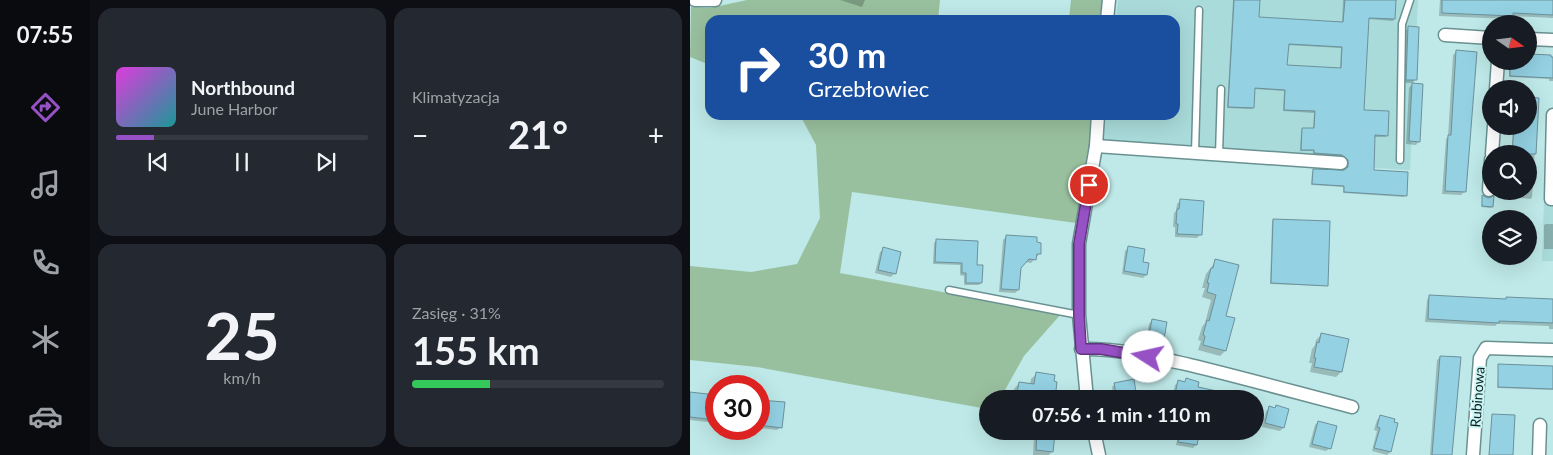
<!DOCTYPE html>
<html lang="pl">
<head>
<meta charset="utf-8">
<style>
  :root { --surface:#171b24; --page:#242831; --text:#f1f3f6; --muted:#9ea1a6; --line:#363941; --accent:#9651c5 }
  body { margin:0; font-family:Lato,sans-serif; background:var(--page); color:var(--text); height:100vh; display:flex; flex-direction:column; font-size:19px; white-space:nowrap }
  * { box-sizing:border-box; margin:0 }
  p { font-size:16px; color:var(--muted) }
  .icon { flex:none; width:28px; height:28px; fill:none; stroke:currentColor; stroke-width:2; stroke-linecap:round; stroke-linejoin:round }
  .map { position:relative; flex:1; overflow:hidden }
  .panel { display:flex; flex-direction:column; gap:8px; padding:8px; background:#0d0f14; width:600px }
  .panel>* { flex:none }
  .top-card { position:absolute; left:15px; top:15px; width:475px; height:105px; border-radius:15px; box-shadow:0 5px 20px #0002; background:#1a4fa0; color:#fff; overflow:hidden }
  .needle { width:32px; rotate:104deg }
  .tools { position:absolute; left:792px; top:15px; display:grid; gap:10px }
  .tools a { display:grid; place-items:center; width:55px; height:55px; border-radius:50%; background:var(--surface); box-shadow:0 5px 20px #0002; font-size:25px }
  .speed { position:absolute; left:15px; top:375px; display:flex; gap:10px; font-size:25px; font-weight:700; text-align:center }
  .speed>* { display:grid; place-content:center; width:65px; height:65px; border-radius:50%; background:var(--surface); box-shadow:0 5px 20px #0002; line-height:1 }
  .speed .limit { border:8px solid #d22; background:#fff; color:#111 }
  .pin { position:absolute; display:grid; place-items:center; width:42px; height:42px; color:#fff; margin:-21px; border:2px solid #fff; border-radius:50%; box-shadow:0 1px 5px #0007 }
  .me { position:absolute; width:55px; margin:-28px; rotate:280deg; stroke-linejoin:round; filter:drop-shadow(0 0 4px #0008) }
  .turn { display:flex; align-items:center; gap:18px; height:105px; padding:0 20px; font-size:22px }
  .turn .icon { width:65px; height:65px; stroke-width:2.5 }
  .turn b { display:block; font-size:35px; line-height:42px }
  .big { font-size:38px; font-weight:700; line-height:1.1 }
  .panel .card { flex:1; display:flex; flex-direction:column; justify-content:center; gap:8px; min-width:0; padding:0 18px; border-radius:15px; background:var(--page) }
  .panel .dial { align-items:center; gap:0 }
  .dial b { font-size:65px; line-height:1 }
  .song { display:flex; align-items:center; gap:15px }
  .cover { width:60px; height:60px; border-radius:8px; background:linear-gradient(135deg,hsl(300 70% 55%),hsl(180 70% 35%)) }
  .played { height:5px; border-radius:2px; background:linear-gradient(90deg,var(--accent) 15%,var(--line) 15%) }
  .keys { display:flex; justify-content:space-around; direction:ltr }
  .heat { display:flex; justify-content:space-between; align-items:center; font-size:28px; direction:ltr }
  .charge { height:8px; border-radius:4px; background:linear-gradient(90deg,#34c759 31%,var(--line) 0) }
  .panel .tiles { flex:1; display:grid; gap:8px; grid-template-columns:repeat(2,1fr) }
  .trip { position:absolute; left:289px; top:390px; width:285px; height:50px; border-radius:25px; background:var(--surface); box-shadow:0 5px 20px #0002; font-weight:700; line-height:50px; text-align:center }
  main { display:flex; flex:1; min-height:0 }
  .tab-bar { display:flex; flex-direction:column; width:90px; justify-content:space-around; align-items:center; background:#090b0e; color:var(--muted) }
  .tab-bar .icon { width:35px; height:35px }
  .tab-bar .on { color:var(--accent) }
  .tab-bar b { font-size:22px; color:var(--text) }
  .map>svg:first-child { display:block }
</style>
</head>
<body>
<main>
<nav class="tab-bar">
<b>07:55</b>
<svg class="icon on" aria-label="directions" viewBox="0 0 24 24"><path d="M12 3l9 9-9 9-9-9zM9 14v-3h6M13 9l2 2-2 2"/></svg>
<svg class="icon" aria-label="music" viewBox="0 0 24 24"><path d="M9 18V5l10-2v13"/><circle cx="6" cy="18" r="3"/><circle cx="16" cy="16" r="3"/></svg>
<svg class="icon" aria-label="phone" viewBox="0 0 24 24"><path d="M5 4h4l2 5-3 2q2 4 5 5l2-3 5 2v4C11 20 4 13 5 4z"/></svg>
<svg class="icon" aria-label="climate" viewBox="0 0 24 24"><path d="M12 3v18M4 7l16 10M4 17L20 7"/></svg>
<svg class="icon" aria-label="car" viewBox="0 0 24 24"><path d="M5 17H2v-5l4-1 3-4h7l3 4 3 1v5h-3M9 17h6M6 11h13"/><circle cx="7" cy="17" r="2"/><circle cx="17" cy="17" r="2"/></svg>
</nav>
<section class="panel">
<div class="tiles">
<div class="card">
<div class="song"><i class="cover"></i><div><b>Northbound</b><p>June Harbor</p></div></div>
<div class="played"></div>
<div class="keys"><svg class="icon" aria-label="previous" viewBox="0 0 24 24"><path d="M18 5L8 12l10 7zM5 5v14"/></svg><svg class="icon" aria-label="pause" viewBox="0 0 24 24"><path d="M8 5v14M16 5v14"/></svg><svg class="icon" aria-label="next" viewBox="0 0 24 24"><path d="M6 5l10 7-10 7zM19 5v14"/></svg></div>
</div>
<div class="card"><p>Klimatyzacja</p>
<div class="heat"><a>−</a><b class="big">21°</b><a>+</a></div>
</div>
<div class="card dial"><b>25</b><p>km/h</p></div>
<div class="card"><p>Zasięg · 31%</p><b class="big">155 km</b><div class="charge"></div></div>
</div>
</section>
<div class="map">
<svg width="863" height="455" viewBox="0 0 863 455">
  <rect width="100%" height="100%" fill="#bee9e8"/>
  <g fill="#a9dbda">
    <polygon points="428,0 728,0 720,170 411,153 415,115 485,115 485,20 426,20"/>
    <polygon points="854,201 863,202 863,261 852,261"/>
  </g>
  <g fill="#99c09e">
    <polygon points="57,0 250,0 248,20 20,20 20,65 0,57 1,7 20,8"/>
    <polygon points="381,0 415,0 415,20 379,19"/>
    <polygon points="110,115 351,115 368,118 369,115 404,115 401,147 386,223 162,192 150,273 371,314 334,356 310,399 298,399 297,409 67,367 0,360 0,266 61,272 107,264 130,218 126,145"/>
  </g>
  <g fill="#0003" fill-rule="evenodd">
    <polygon points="150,0 175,0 172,7"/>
    <path d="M543,0H568L567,18L652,23L653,0H705L704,19L703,21L678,19L673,111L697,135L695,137H684L682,171L716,195L714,197L653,193V187L621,185L622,172L624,170L651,172L657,170L658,165L654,158L650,156L623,154V151H610L611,131L613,129H623L624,113L593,111L594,91L564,89L563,108L561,109L537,108ZM597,45L651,48L650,69L596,66Z"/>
    <polygon points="750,0 863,0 863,18 822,16 818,19 749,16"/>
    <polygon points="719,28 725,80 722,83 713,83 715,31"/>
    <polygon points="767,51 774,192 771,195 752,194 756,139 758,137 763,55"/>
    <polygon points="839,56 863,57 863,81 859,81 859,79 819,77 819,61 839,61"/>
    <polygon points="722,84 729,141 726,145 716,144 719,88"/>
    <polygon points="839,99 848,99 842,197 841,199 819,197 819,191 839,191 839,154 822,154 823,126 839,126"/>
    <polygon points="793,197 802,207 800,208 791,207"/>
    <polygon points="490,201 510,235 507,238 485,237 485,227 483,227 484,213 486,211 487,204"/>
    <polygon points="583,220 636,285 635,286 580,284 582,221"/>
    <polygon points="856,224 863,224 863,249 854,249 854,225"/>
    <polygon points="316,237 350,253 341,263 335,262 330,268 328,290 325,293 309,292 313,240"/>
    <polygon points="247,240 286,266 291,283 289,285 274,285 274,276 270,275 270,265 243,264 244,243"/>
    <polygon points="438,248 451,263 456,275 453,278 432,274 435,251"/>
    <polygon points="194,249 205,273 201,277 185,273 190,252"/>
    <polygon points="526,261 534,317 535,351 530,356 508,350 511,341 508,340 512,327 515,323 521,300 512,297 515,288 512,288 516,274"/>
    <polygon points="740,296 814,301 817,298 863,303 863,329 859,329 859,326 807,324 805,326 735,322 737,300"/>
    <polygon points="462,320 473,338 470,342 456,340 459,324"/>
    <polygon points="631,335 651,372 646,377 620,372 622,363 619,363 622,349 625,345 626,340"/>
    <polygon points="750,357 762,455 740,455 747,360"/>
    <polygon points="809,365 863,367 863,390 807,388"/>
    <polygon points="346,374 364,399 322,399 324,389 329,383 340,385 341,379"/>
    <polygon points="497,380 506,388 527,392 529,390 535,392 536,391 547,393 547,399 482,399 485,385 489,382 494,383"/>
    <polygon points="425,384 445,394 451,393 452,399 424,399 422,387"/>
    <polygon points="0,394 26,396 26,423 0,420"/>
    <polygon points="69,401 94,404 91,427 87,430 69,428"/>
    <polygon points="586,407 593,428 590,431 572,427 576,411 580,408 584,409"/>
    <polygon points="802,415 822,455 799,455"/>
    <polygon points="690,417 700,452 697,455 682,451 687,431 684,430 687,420"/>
    <polygon points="628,422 640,448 636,451 619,447 625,425"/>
    <polygon points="489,431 501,431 506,445 503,448 486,445"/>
    <polygon points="347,433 362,451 359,455 343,455 344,437"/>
  </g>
  <g fill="#93d1e3" stroke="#6c919b" fill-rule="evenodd">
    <path d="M544,0H570L569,17L653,22L655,0H706L705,19L679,18L674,110L699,111L698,136L685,135L684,170L718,172L717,196L654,192V186L622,184L623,169L654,170L658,167V160L652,155L624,153V150H611L612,128H624L625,111L594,110L595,90L565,88L564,108L538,107ZM599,44L652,47L651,68L597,65Z"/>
    <polygon points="752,0 863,0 863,15 823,13 823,16 752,13"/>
    <polygon points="718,26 729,27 727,80 716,80"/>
    <polygon points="766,50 787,52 776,192 755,191 758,135 761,135"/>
    <polygon points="839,54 861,55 861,57 863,57 863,78 820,76 820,61 839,61"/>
    <polygon points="722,83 733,84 730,142 719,141"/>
    <polygon points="839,97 849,98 846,154 822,154 824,126 839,126"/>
    <polygon points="792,195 798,198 804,196 803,207 792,206"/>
    <polygon points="490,199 514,201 512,235 487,234 488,224 486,224 487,209 489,209"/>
    <polygon points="583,219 640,221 638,286 581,283"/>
    <polygon points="316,235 347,237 347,242 351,243 351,254 347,254 346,260 339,259 331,268 329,290 311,289"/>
    <polygon points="246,239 288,241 287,265 293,265 292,283 276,283 276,273 272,273 272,263 245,262"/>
    <polygon points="438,246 455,249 453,262 459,263 457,275 434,271"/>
    <polygon points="193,247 211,252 206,274 188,270"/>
    <polygon points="525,259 549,265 536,316 545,318 536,351 513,345 515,336 513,335 517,320 519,321 526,295 517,292 519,283 517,283 521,268 523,268"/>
    <polygon points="739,295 816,299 816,297 863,299 863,323 809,321 809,323 738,319"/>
    <polygon points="462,319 477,322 474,339 459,336"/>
    <polygon points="631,333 659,339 652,372 624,367 626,358 624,358 627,342 629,343"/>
    <polygon points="750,356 771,357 762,455 742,455"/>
    <polygon points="808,364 863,366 863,389 808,387"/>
    <polygon points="346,372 365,375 364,381 367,382 365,399 326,399 329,382 344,384"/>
    <polygon points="496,378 509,382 508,387 541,394 540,399 484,399 488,380 495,382"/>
    <polygon points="444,379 447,399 427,399 424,383"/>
    <polygon points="0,392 26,395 26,420 0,417"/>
    <polygon points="69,400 95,402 92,428 69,425"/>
    <polygon points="586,405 599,409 594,428 575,423 579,406 585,408"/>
    <polygon points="802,414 825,415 823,455 799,455"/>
    <polygon points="690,415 705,419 704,422 708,423 701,452 684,448 690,428 687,427"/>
    <polygon points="628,421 647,426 641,449 622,444"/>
    <polygon points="490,431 510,431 507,445 488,442"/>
    <polygon points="347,432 365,434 363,452 346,450"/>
  </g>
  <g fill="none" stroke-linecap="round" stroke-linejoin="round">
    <defs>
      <g id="lane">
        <polyline points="505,153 509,10"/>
        <polyline points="529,155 531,89"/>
        <polyline points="710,160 712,24 720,0"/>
        <polyline points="259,290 389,315"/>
      </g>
      <g id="street">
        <polyline points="5,0 25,0"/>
        <polyline points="417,20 419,0"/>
        <polyline points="755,35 801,38"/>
        <polyline points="839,39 863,40"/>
        <polyline points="806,89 808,61"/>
        <polyline points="863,115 861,199 863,199"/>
        <polyline points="406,146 651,163"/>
        <polyline points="802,154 804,126"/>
        <polyline points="799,190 801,160"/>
        <path d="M391,349C427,348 464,357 500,365C554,378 608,393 662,407"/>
        <polyline points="397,399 389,315 389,244 406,146 408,115"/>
        <polyline points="404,431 409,455"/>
        <polyline points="783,455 790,358 796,348 863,350"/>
        <polyline points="849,455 850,425"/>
      </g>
    </defs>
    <use href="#lane" stroke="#6a9191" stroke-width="9"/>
    <use href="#street" stroke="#6a9191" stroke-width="15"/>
    <use href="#lane" stroke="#fff" stroke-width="6"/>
    <use href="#street" stroke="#fff" stroke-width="12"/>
  </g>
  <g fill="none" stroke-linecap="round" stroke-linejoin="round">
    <defs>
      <polyline id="route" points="399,185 389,244 389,315 391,349 411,349 458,357"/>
    </defs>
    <use href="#route" stroke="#623580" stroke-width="12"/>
    <use href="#route" stroke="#9651c5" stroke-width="9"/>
  </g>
  <g text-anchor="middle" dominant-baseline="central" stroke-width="4" stroke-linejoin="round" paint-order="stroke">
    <g font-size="14" fill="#0d1d1d" stroke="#cbf6f5">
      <text transform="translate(787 397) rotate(-86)">Rubinowa</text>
    </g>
  </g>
</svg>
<div class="tools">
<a><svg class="needle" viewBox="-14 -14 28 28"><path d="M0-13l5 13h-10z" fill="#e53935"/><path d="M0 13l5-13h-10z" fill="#9ea1a6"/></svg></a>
<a><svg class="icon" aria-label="sound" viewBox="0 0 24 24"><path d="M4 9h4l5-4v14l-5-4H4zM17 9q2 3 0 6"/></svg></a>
<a><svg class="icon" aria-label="search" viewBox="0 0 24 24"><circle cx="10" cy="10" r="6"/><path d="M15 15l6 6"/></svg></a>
<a><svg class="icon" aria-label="layers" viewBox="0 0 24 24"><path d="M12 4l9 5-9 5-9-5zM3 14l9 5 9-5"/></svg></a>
</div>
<div class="speed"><div class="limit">30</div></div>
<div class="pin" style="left:399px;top:185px;background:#d93025"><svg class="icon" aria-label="arrive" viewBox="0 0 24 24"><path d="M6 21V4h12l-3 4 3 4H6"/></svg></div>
<svg class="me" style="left:458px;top:357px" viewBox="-20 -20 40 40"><circle r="19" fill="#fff"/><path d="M0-13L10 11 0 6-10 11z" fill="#9651c5"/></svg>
<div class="trip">07:56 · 1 min · 110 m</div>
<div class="top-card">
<div class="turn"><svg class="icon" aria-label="right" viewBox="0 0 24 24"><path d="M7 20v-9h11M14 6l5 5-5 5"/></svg><div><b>30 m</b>Grzebłowiec</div></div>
</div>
</div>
</main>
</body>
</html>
